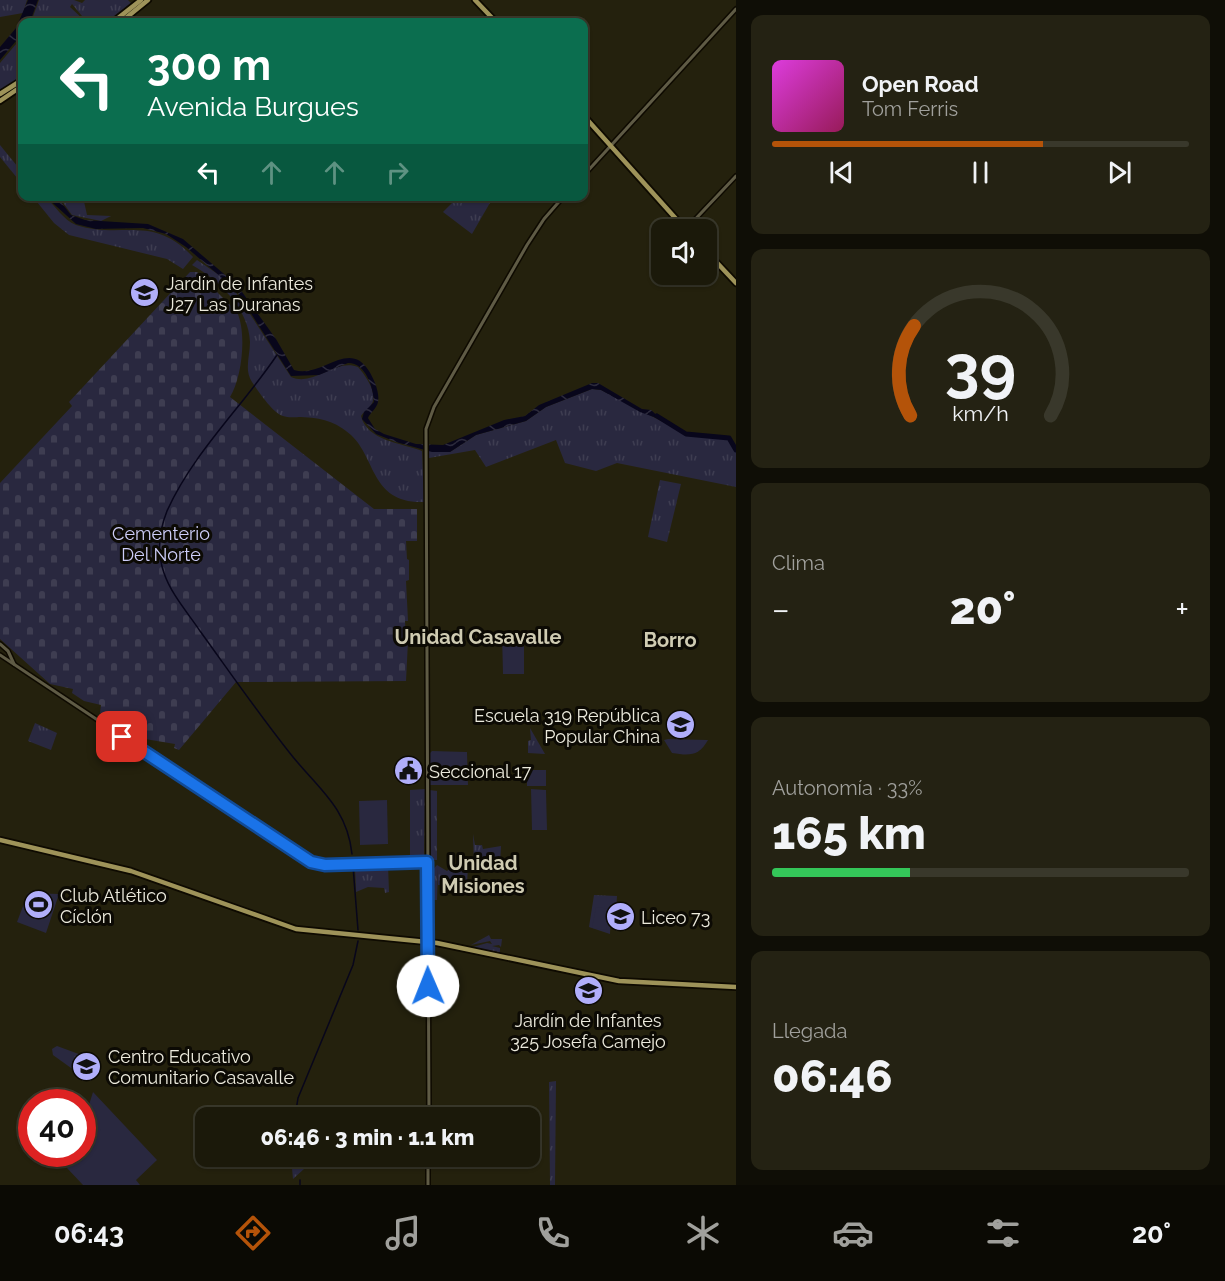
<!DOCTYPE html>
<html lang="es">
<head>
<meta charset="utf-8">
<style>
  :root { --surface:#1b190a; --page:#242213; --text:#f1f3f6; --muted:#a0a09c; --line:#39382b; --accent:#b45309 }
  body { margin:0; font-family:Raleway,sans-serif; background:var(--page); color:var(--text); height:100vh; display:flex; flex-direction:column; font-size:22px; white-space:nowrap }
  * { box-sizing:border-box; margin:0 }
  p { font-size:20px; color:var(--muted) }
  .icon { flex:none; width:33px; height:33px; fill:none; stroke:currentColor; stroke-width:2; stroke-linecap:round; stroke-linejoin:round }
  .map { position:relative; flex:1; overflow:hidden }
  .panel { display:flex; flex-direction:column; gap:15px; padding:15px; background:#0f0e06; width:489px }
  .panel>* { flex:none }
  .top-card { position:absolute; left:18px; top:18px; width:570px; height:183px; border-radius:12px; box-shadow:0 2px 4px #0004,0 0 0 2px var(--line); background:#0b6e4f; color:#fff; overflow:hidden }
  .buttons { position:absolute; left:651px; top:219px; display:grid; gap:12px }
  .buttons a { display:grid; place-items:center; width:66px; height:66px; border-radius:12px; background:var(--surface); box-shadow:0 2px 4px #0004,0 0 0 2px var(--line); font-size:30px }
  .speed { position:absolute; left:18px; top:1089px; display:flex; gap:12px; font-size:30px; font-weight:700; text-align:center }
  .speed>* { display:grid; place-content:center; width:78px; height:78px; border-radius:50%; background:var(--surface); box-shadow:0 2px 4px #0004,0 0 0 2px var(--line); line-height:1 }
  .speed .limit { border:9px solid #d22; background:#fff; color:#111 }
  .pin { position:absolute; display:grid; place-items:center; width:51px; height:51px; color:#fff; margin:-26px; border-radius:12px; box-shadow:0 3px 9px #0006 }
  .me { position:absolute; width:66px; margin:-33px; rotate:359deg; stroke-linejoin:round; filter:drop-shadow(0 0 4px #0008) }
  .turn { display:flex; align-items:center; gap:21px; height:126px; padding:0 30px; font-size:27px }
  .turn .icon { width:78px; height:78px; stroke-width:2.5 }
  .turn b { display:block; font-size:42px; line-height:51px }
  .lanes { display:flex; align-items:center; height:57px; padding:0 30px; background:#0003; justify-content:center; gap:30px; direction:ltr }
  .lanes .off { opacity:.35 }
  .big { font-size:45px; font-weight:800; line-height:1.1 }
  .panel .tile { flex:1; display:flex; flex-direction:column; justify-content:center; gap:9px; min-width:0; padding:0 21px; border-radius:12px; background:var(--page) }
  .panel .dial { align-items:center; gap:0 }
  .dial svg { height:156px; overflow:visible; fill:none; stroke:var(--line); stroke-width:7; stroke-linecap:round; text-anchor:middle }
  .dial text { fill:var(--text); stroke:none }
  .song { display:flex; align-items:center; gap:18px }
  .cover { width:72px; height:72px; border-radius:9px; background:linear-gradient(135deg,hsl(300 70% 55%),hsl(330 70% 35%)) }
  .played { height:6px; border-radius:3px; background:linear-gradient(90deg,var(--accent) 65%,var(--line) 65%) }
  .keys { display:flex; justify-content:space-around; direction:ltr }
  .heat { display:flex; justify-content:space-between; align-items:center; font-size:33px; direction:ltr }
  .charge { height:9px; border-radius:4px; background:linear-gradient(90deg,#34c759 33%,var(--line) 0) }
  .trip { position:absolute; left:195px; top:1107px; width:345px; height:60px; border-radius:12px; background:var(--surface); box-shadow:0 2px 4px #0004,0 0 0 2px var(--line); font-weight:800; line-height:60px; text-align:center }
  .tabs { display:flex; height:96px; justify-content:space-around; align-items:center; background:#0b0a04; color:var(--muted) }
  .tabs .icon { width:42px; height:42px }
  .tabs .on { color:var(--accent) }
  .tabs b { font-size:27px; color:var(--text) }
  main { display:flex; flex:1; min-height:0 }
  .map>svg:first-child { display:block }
</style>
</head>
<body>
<main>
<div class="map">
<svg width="736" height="1185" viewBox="0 0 736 1185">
  <defs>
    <pattern id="grass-tufts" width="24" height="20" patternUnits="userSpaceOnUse" patternTransform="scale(1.5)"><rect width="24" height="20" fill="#29283f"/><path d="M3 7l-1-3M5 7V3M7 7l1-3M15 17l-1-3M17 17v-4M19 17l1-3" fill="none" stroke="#3e3d51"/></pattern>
    <pattern id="cemetery-stones" width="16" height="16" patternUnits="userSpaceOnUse" patternTransform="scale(1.5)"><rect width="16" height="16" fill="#29283f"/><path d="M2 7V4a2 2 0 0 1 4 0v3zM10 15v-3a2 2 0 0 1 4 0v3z" fill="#3e3d51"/></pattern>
    <pattern id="water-waves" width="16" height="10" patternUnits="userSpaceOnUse" patternTransform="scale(1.5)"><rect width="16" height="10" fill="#08061b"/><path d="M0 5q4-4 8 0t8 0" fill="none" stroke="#2c2a3c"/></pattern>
  </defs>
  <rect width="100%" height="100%" fill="#24210d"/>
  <g fill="url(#grass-tufts)">
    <polygon points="0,0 27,0 23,13 0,17"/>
    <polygon points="39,0 74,0 82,3 85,0 128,0 131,3 109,22 87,22 72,4 70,7 86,22 31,22"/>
    <polygon points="22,37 22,76 0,90 0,63"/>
    <polygon points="0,145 22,172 22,184 0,157"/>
    <path d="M33,197H45C55,205 63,220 76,225C122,240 152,213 193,257L183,269L167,259L69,235L54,223Z"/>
    <polygon points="59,197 83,197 87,215 111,216 101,221 72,215"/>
    <polygon points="458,197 486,197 491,201 472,234 443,212"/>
    <path d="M197,260L222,277L235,291L291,377C314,387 335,358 358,367C365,375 379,394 371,405C369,409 364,411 361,416C367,441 402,443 422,451L424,502C371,504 376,458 351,435C335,421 322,418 301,417C296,417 288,418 283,416C272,412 259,392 252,382C244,370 250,356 250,342C249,309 219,280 192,265Z"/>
    <polygon points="592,389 601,390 686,434 729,438 736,450 736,487 617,463 596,471 565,463 556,440 486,467 475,450 429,458 429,451 450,452 476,435 526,421 546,407"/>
    <polygon points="660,480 681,484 667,542 648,537"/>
    <polygon points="35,723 57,733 51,750 28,741"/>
    <polygon points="530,728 545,754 528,753 528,741 531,740"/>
    <polygon points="425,789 424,859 410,859 410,790"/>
    <polygon points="429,790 437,791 437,860 429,860"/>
    <polygon points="473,834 475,845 482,845 483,849 501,846 500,864 474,865"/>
    <polygon points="388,865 389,892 385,893 384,888 368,887 356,892 355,866"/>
    <polygon points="437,865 447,871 454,865 468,865 467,885 438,885 438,867 437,900 431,900 429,874"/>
    <polygon points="594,895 617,896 616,911 611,911 610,934 589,927"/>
    <polygon points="489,935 491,939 502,939 501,947 499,945 492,946 500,948 500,953 473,947 487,943 492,944 490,941 471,945"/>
    <polygon points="57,1046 84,1056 78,1073 53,1055 52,1049"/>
    <polygon points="556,1081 555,1185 550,1185 549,1082"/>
    <polygon points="291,1157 291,1156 317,1157 293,1179"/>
  </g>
  <path fill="url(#cemetery-stones)" d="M190,272H197L237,312C247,333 242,378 230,397L374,509H417V541H406L407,559L409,560V580L406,581L408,621H405L406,640L408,641L406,681L236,682L179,750L174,748L175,744L139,738V730L119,725L120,717L100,713L101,705L84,701L72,693L73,689L50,684L0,639V483L72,406L69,402Z"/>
  <g fill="#29283f">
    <polygon points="502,635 524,635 524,674 503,674"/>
    <path d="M664,740L668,739L708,740C699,756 690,756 672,753Z"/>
    <polygon points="432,751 467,752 468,785 429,785 429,754"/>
    <rect x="527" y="770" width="19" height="16"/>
    <polygon points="531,789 546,790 547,830 532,830"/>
    <polygon points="387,800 388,844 360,845 359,801"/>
    <polygon points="28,893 59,894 46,933 17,922"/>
    <polygon points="596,907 610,909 606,930 592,928"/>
    <polygon points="93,1092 157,1160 136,1180 140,1185 83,1185 67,1168 72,1154 82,1154 83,1124"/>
  </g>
  <g fill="url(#water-waves)">
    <polygon points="28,0 38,0 30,22 22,22 22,34 0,60 0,47 16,28"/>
    <path d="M46,197H57L71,215L85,220L148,224L183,239L237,285L276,339L294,370C321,379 349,338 369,371C374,379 380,393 378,402C377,408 370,413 368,418L375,429L384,434L416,444L443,445L504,420L525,416L539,405L592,383H598L642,409L651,410L662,420L640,412L601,390L592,389L546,407L526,421L476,435L450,452H432L396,442L376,434L362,419L364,412L374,402C373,387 366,363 348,363L319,375L291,376L236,290L186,247L166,234L143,228L96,229L76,224Z"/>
  </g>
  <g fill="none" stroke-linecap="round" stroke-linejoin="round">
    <g stroke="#08061b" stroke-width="1.5">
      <path d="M277,355C242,407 193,453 167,511C159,531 157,553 164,573C171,594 188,613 200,631C229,671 258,713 289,752C316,787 347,806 352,854"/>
      <polyline points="353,866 358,930"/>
      <polyline points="295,1117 298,1098 353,965 358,941"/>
      <polyline points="300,1180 300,1185"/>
    </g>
    <polyline stroke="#08061b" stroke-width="5" points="657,416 686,434 729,438 736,450"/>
    <defs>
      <g id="minor">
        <polyline points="584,175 736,9"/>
        <polyline points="686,229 736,176"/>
        <polyline points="0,644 8,651 14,664"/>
        <polyline points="0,655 311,862 321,865 427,862"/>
        <polyline points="429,1118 426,429 434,407 527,245 544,219 564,196"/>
        <polyline points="428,1156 428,1185"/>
      </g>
      <g id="major">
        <polyline points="475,0 496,22"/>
        <polyline points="113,22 141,0"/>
        <polyline points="121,22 148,0"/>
        <polyline points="0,94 22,80"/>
        <polyline points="0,101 22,86"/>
        <polyline points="584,116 686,230"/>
        <polyline points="706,251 736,283"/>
        <polyline points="0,840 131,871 296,929 437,943 619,981 736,987"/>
      </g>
    </defs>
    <use href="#minor" stroke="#0e0a00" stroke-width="6"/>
    <use href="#major" stroke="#0e0a00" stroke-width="8"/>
    <use href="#minor" stroke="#5f5b45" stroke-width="3"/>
    <use href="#major" stroke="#9e9359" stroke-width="4.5"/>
  </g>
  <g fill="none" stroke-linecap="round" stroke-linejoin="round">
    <defs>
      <polyline id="route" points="122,737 311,862 325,865 427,862 428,986"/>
    </defs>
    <use href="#route" stroke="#114b97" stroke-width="15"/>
    <use href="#route" stroke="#1a73e8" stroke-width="10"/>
  </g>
  <defs>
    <symbol id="school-disc" viewBox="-11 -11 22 22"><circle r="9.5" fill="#b0aefa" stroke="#0c0a04"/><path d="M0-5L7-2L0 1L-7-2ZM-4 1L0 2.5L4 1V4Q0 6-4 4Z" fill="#111"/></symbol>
    <symbol id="civic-disc" viewBox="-11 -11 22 22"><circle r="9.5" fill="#b0aefa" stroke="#0c0a04"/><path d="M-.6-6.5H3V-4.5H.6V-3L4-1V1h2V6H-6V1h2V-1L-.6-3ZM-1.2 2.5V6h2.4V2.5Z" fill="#111"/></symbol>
    <symbol id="stadium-disc" viewBox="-11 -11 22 22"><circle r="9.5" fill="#b0aefa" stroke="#0c0a04"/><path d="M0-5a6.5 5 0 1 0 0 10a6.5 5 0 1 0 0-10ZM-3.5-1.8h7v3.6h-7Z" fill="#111"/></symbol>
  </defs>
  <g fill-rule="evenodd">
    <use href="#school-disc" x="128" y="276" width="33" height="33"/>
    <use href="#school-disc" x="664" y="708" width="33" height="33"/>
    <use href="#civic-disc" x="392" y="754" width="33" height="33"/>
    <use href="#stadium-disc" x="22" y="888" width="33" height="33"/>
    <use href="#school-disc" x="604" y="900" width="33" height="33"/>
    <use href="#school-disc" x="572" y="974" width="33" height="33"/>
    <use href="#school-disc" x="70" y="1050" width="33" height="33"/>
  </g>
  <g text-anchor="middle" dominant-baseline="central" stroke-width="6" stroke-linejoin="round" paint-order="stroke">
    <g font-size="18" fill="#eceadd" stroke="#0c0a04" text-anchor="start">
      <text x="166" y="283">Jardín de Infantes<tspan x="166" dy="21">J27 Las Duranas</tspan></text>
      <text x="660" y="715" text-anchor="end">Escuela 319 República<tspan x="660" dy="21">Popular China</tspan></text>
      <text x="429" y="771">Seccional 17</text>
      <text x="60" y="895">Club Atlético<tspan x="60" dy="21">Cíclón</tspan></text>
      <text x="641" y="917">Liceo 73</text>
      <text x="588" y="1020" text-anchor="middle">Jardín de Infantes<tspan x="588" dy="21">325 Josefa Camejo</tspan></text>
      <text x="108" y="1056">Centro Educativo<tspan x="108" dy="21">Comunitario Casavalle</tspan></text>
    </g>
    <g font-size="18" fill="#cdcdf8" stroke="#0c0a04">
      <text x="161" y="533">Cementerio<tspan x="161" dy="21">Del Norte</tspan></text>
    </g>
    <g font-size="20" font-weight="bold" fill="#cfcbb2" stroke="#0c0a04">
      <text x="478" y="637">Unidad Casavalle</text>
      <text x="670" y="640">Borro</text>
      <text x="483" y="863">Unidad<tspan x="483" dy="23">Misiones</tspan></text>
    </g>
  </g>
</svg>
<div class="buttons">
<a><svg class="icon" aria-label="sound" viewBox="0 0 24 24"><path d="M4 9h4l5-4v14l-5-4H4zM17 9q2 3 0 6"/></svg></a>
</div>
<div class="speed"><div class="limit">40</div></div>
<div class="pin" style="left:122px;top:737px;background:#d93025"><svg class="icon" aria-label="arrive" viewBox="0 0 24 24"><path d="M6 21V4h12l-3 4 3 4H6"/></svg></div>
<svg class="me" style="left:428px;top:986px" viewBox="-20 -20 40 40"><circle r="19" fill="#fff"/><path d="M0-13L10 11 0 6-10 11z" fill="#1a73e8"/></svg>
<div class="trip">06:46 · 3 min · 1.1 km</div>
<div class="top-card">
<div class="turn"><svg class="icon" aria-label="left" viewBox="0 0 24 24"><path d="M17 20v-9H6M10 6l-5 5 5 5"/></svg><div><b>300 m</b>Avenida Burgues</div></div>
<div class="lanes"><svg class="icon" aria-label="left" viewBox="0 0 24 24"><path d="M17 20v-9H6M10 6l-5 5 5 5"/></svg><svg class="icon off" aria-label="ahead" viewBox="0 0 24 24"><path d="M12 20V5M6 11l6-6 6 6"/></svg><svg class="icon off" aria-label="ahead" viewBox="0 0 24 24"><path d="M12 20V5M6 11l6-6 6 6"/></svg><svg class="icon off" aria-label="right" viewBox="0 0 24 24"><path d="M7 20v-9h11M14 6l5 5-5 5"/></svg></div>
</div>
</div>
<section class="panel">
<div class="tile">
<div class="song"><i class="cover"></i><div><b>Open Road</b><p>Tom Ferris</p></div></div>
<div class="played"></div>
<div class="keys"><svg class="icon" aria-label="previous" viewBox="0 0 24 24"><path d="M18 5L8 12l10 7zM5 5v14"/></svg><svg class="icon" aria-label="pause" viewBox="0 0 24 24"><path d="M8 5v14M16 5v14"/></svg><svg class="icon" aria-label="next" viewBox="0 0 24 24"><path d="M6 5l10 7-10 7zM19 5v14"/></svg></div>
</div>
<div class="tile dial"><svg viewBox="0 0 100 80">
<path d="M14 69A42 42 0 1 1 86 69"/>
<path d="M14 69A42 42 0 0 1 16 23" stroke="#b45309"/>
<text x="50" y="56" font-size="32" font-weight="700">39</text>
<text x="50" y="72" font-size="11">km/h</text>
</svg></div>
<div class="tile"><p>Clima</p>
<div class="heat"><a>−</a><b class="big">20°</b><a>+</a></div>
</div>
<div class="tile"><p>Autonomía · 33%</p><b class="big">165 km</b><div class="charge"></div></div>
<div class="tile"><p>Llegada</p><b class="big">06:46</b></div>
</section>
</main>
<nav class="tabs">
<b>06:43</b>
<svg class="icon on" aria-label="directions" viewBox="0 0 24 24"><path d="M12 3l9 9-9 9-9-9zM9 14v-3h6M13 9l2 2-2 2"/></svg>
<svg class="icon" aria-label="music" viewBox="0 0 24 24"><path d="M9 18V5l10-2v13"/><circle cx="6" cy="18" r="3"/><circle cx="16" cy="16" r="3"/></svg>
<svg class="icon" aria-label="phone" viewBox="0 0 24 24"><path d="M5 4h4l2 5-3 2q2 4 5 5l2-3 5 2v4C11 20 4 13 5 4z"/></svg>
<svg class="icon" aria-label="climate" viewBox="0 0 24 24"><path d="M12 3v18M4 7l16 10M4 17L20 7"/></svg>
<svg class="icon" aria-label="car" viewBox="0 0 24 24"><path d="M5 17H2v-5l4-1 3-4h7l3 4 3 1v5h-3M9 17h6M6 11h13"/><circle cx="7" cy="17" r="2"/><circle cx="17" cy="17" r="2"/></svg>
<svg class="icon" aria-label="filters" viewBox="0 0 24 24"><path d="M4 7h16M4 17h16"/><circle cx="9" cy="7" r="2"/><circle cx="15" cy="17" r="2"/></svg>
<b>20°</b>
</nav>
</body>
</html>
